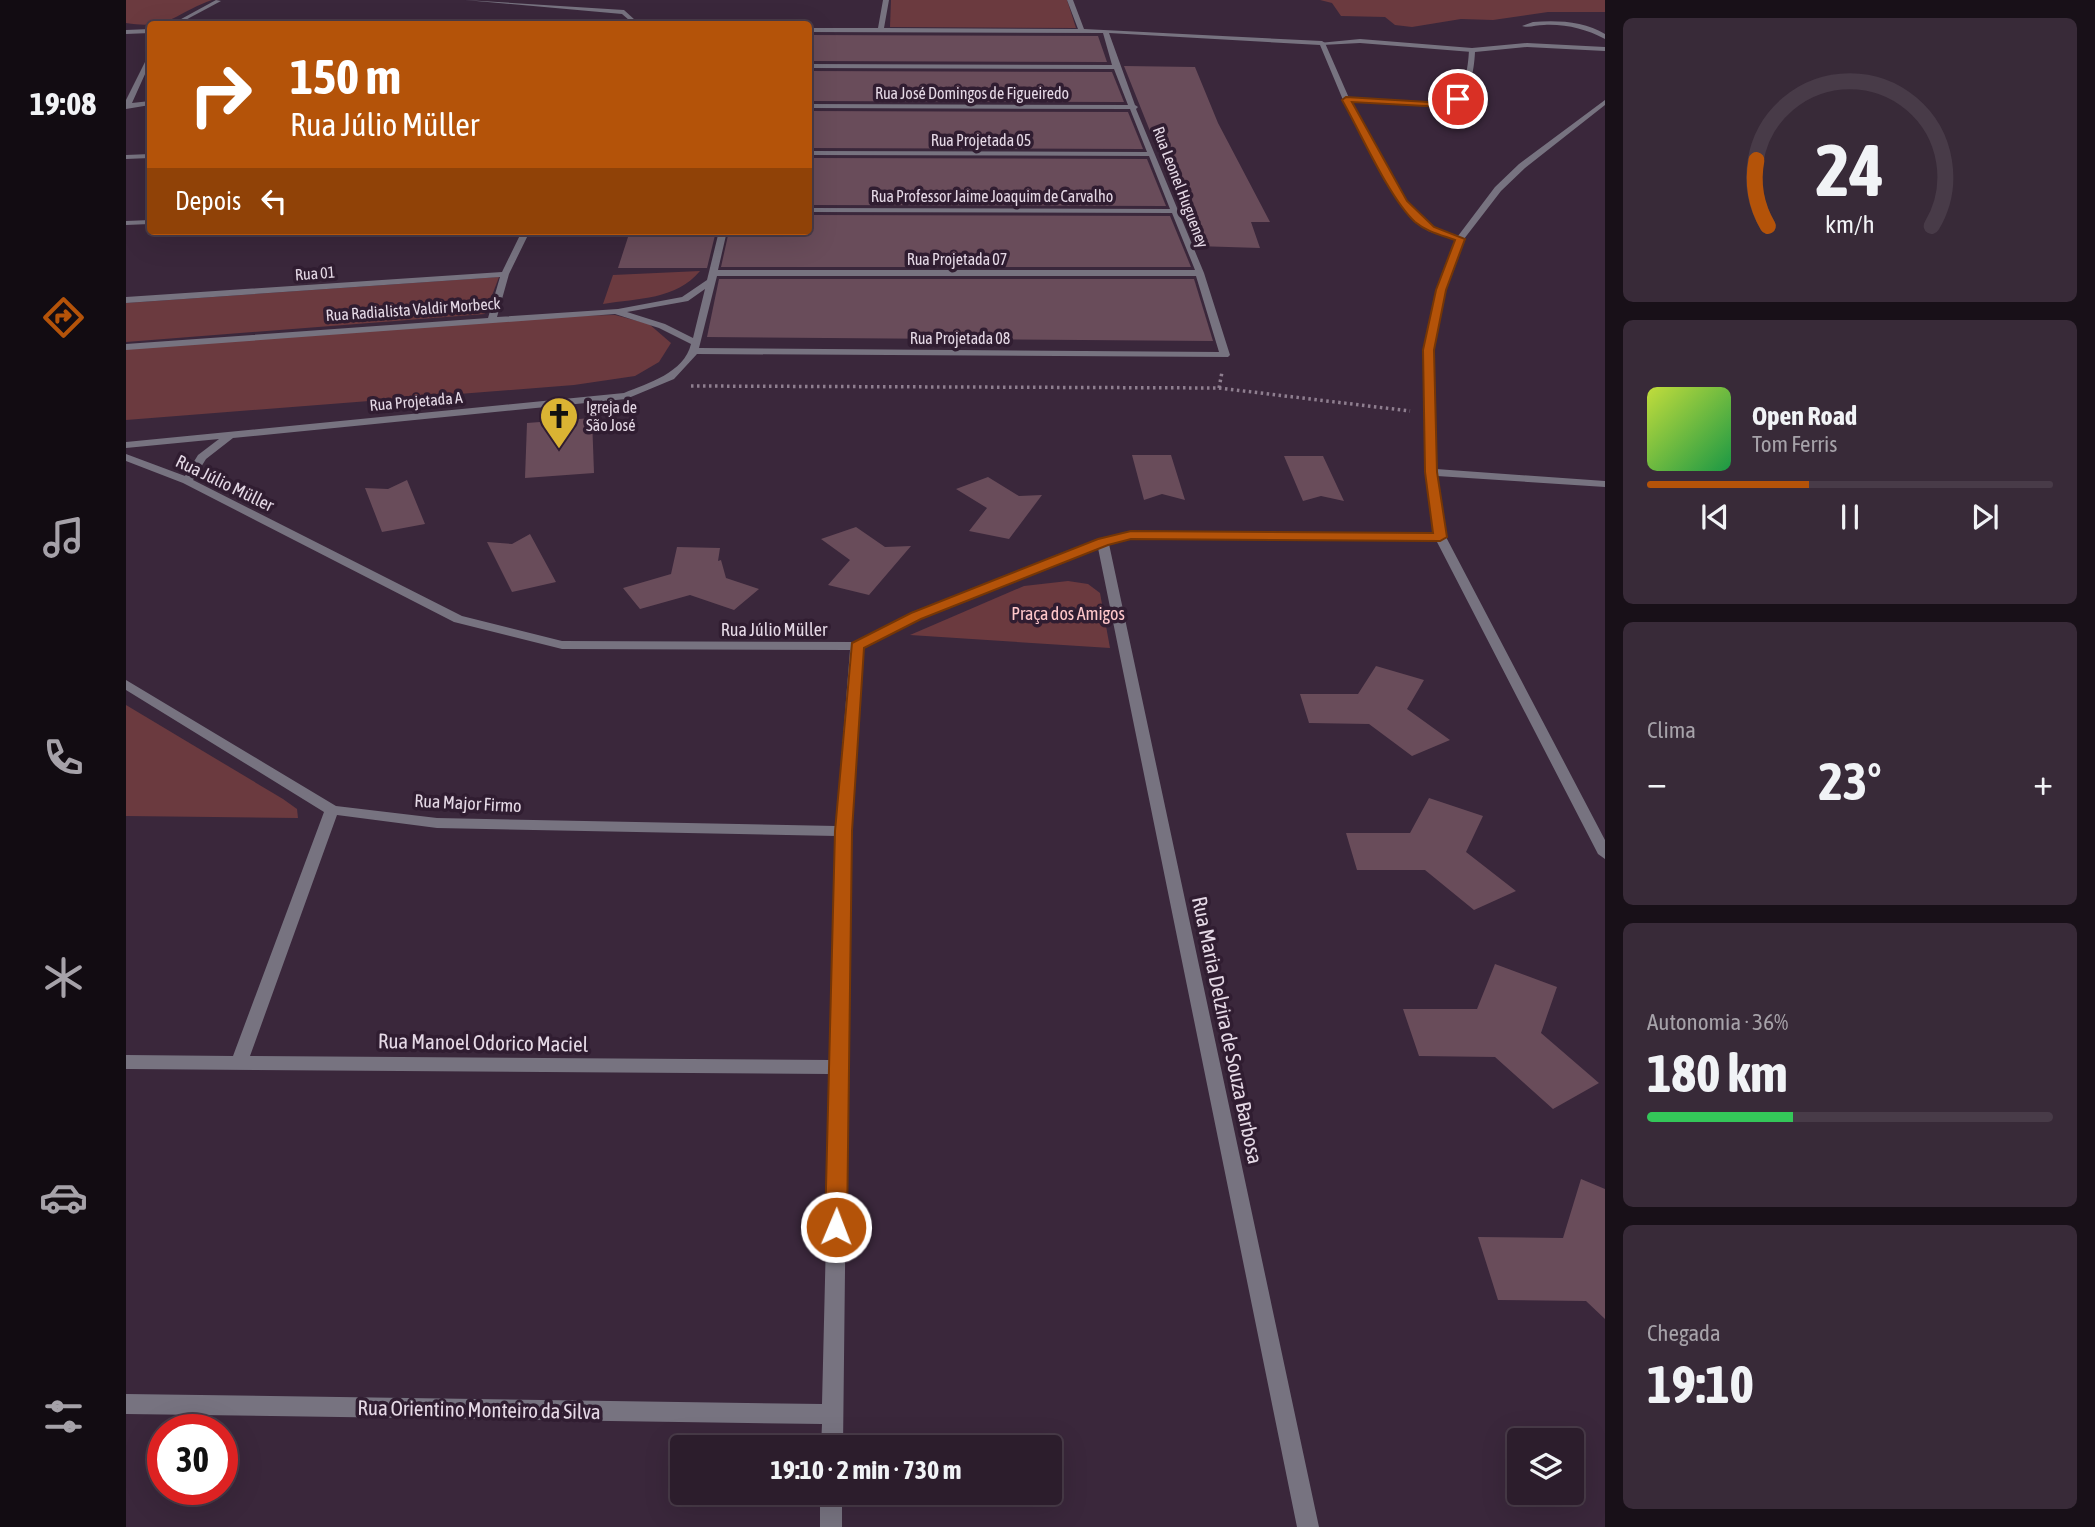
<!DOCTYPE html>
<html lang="pt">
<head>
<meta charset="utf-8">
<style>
  :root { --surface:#2c1d2c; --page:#382a38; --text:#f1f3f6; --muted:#a6a2a9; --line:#483b48; --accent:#b45309 }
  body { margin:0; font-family:"Asap Condensed",sans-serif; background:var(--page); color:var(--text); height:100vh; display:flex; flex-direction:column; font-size:26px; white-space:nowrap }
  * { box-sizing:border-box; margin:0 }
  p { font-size:23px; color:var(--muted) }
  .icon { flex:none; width:38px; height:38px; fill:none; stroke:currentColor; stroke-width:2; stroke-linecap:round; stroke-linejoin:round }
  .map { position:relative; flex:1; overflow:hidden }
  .sheet { display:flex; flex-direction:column; gap:18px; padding:18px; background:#181018; width:490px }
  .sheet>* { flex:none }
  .hud { position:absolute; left:21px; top:21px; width:665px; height:214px; border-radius:7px; box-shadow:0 7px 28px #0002,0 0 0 2px var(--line); background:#b45309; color:#fff; overflow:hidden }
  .tools { position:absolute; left:1381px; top:1428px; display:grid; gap:14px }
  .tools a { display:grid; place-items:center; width:77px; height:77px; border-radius:7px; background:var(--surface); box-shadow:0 7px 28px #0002,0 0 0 2px var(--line); font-size:35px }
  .speed { position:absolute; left:21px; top:1414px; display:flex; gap:14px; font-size:35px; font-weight:700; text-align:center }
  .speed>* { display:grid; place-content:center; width:91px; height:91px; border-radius:50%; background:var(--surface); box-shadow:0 7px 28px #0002,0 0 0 2px var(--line); line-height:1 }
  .speed .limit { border:10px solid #d22; background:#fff; color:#111 }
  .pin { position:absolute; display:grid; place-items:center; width:60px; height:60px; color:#fff; margin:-30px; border:4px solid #fff; border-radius:50%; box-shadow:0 2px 7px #0007 }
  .me { position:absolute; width:77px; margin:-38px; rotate:1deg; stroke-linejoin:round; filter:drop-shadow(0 0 5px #0008) }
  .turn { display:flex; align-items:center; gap:24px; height:147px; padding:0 28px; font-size:32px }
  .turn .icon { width:91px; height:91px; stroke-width:2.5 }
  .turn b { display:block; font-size:49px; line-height:60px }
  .then { display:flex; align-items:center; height:66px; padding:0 28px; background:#0003; gap:14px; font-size:26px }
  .big { font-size:52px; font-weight:700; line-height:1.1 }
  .sheet .widget { flex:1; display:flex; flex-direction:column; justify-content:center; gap:10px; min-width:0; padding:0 24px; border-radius:10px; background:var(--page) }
  .sheet .dial { align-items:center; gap:0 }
  .dial svg { height:182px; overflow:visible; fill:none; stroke:var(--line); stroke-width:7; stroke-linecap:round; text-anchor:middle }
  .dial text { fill:var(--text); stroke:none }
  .song { display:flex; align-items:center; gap:21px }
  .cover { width:84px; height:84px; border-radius:10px; background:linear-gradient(135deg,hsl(70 70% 55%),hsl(140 70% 35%)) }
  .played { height:7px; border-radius:4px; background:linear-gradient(90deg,var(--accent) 40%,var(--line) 40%) }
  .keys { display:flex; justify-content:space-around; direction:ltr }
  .heat { display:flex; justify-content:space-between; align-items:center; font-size:38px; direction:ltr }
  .charge { height:10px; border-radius:5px; background:linear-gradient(90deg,#34c759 36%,var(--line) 0) }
  .trip { position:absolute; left:544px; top:1435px; width:392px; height:70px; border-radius:7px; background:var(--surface); box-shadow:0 7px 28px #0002,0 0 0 2px var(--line); font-weight:700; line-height:70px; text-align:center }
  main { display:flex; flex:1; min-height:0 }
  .tabs { display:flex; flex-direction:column; width:126px; justify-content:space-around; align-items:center; background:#120c12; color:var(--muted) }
  .tabs .icon { width:49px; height:49px }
  .tabs .active { color:var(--accent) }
  .tabs b { font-size:32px; color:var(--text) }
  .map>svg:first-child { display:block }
</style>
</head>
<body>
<main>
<nav class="tabs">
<b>19:08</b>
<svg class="icon active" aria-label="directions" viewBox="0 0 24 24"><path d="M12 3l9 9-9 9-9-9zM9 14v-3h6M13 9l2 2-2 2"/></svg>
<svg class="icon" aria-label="music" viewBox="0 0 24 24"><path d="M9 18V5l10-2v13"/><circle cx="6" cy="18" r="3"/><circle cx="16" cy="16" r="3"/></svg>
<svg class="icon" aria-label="phone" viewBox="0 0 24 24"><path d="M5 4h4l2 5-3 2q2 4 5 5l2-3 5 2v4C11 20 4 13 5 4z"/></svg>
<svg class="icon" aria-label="climate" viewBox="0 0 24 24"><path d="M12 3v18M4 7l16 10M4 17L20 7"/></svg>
<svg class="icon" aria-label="car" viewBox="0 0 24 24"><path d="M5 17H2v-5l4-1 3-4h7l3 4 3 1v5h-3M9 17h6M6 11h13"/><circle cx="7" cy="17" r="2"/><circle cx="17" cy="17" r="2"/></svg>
<svg class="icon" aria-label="filters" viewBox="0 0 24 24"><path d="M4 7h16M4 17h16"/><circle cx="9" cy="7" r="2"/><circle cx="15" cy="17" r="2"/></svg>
</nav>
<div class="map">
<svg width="1479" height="1527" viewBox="0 0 1479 1527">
  <rect width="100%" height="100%" fill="#3a273b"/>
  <g fill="#6b3a3f">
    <path d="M0,0H86C49,13 44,30 0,23Z"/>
    <polygon points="765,0 941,0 950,28 764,27"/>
    <polygon points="1194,0 1479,0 1479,12 1422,12 1367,20 1335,19 1286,27 1269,25 1259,17 1215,16 1206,3"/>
    <path d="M574,271C550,300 512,298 477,304L487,275Z"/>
    <polygon points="373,277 359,314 0,342 0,303"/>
    <polygon points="489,315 523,324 545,343 533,362 509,376 448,385 0,420 0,348 444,316"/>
    <polygon points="942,581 962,584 974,593 984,648 784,635 898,586"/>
    <polygon points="0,705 157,799 171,809 172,818 0,816"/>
  </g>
  <g fill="#694c5a">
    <polygon points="682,35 972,36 981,62 682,61"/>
    <polygon points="998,66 1069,67 1092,123 1144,222 1125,222 1134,248 1070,246"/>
    <polygon points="682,71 986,72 998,102 682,101"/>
    <polygon points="682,111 1002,112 1017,149 682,148"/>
    <polygon points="682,158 1021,159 1040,206 682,205"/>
    <polygon points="682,215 1044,216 1065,267 595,267 603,231 682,231"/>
    <polygon points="507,231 590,231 581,268 492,268 503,234"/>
    <polygon points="593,279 1068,279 1087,341 581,337"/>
    <polygon points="466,418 468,473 399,478 401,423"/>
    <polygon points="1006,455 1045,455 1059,500 1036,494 1018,500"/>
    <polygon points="1158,456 1197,456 1218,501 1195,496 1177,501"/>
    <polygon points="862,477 893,496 916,495 883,539 843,531 861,508 830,489"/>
    <polygon points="281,480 299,524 256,532 239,488 262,489"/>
    <polygon points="730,527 759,547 785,546 743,595 702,585 724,560 695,539"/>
    <polygon points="404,534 430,582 386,592 361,542 386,544"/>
    <polygon points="551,547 594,548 592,561 595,560 600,578 633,589 608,610 564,595 514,609 497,588 545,574"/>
    <polygon points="1250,666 1298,680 1281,709 1324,740 1286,756 1243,724 1183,723 1174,694 1232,694"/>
    <polygon points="1303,798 1357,816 1340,852 1390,891 1348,910 1299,870 1231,870 1220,833 1284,833"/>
    <polygon points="1369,964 1431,987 1415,1033 1473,1083 1427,1109 1369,1057 1293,1056 1277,1009 1351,1009"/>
    <polygon points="1455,1179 1479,1189 1479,1319 1460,1301 1372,1300 1352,1237 1437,1238"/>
  </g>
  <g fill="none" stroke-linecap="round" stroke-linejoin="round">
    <g stroke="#8e7e8f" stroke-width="3.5" stroke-dasharray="2.5 3.5" stroke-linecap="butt">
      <polyline points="565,386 1093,388 1096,372"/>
      <polyline points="1093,388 1284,411"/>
    </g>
    <polygon fill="#777380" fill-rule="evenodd" points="1234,39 1346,48 1349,50 1346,52 1234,43 1196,45 1193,43"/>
    <g fill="#777380" fill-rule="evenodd">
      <polygon points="90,0 95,1 52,24 46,24"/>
      <polygon points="339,0 498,10 509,20 506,24 500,24 503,20 496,14"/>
      <path d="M757,0H763L758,28L952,29L941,0H947L958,29L1196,41L1199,43L1223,98L1323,103C1339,90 1342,69 1343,50L1346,48L1401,43L1479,47V51L1401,47L1349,52C1348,72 1344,96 1325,107L1225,102C1241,132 1273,201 1297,220C1308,228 1320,231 1332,236L1369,187L1393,164L1479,100V105L1399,168L1375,191L1338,239L1319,290L1307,350L1310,469L1479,481V487L1311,476L1320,537L1479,840V859L1472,854L1310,540L1005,538L983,544L1193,1527H1171L972,548L794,619L737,648L724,831L717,1447H695L696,1424L0,1414V1394L696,1404L704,1074L0,1069V1055L107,1056L198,812L0,690V680L210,806L311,818L710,826L724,650L436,649L328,622L57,483L0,461V454L59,476L72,455L93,439L0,448V442L498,393C522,383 558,373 565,344L533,328L489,314L0,350V344L362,318L374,277L0,303V297L376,272L396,231H404L383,274L371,317L492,309L556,297L581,280L593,231H601L592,270H1069L1046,213L682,212V208L1044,209L1023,156L682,155V151L1021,152L1004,109L682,108V104L1002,105L988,69L682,68V64L986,65L977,33L682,32V28H752ZM983,33L1194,45L1217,100L1274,204L1289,222L1302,231L1329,240L1311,290L1297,350L1300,472L1308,534L1005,532L973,540L786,613L729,642L436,641L336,616L67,480L80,459L107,438L500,399L548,379L571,354L1102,357L1104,355L1078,273L1010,109L1012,107L1009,105ZM591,276H1070L1093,352L573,348ZM579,289L567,338L539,324L501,312L562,301ZM211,815L311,828L710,836L704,1060L124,1056Z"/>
      <path d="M1407,22C1430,20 1459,21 1479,34V39C1460,29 1440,24 1418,25C1410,25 1403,28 1396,26Z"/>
      <polygon points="24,29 24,33 0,34 0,30"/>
      <polygon points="24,56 24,63 6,103 24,101 24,105 0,109 0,100 21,58"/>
      <polygon points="24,154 24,158 0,159 0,155"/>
      <polygon points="24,220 24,224 0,225 0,221"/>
      <rect x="694" y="1493" width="22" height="34"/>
    </g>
  </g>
  <path fill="#b45309" stroke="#753606" stroke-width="2" d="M1220,97L1318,103L1332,96L1336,99L1328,106L1318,107L1226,102L1281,201L1308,227L1339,239L1320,290L1308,350L1311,472L1321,537L1314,541L1005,539L982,545L795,619L738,648L726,831L721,1227L718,1234L710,1236L702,1234L699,1227L709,831L726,643L785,613L972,539L1005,531L1307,533L1299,472L1297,350L1310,290L1329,240C1315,235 1301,232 1289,222C1263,198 1235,133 1216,100Z"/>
  <defs>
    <symbol id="church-pin" viewBox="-11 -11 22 30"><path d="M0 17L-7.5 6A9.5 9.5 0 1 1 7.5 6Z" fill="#dab333" stroke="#301d31"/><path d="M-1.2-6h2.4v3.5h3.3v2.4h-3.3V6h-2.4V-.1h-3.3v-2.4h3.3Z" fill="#111"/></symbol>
  </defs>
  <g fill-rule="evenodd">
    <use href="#church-pin" x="411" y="394" width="44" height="60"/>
  </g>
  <g text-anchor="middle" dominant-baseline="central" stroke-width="7" stroke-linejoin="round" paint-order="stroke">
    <g font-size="16" fill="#e5d9e6" stroke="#301d31">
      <text x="846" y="93">Rua José Domingos de Figueiredo</text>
      <text x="855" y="140">Rua Projetada 05</text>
      <text transform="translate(1055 187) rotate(69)">Rua Leonel Hugueney</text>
      <text x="866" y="196">Rua Professor Jaime Joaquim de Carvalho</text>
      <text x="831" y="259">Rua Projetada 07</text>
      <text transform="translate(189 273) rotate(-4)">Rua 01</text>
      <text transform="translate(287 309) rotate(-4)">Rua Radialista Valdir Morbeck</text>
      <text x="834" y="338">Rua Projetada 08</text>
      <text transform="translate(290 401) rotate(-5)">Rua Projetada A</text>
    </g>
    <g font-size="16" fill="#e5d9e6" stroke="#301d31" text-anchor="start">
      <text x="460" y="407">Igreja de<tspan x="460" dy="18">São José</tspan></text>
    </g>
    <g font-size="18" fill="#e5d9e6" stroke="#301d31">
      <text transform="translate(99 483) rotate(26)">Rua Júlio Müller</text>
      <text x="648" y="629">Rua Júlio Müller</text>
      <text transform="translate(342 803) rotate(3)">Rua Major Firmo</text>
    </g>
    <g font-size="18" fill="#ffc7ca" stroke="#301d31">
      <text x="942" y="613">Praça dos Amigos</text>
    </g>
    <g font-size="21" fill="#e5d9e6" stroke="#301d31">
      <text transform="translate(1102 1030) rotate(78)">Rua Maria Delzira de Souza Barbosa</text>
      <text transform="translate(357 1042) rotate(1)">Rua Manoel Odorico Maciel</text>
      <text transform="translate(353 1409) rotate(1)">Rua Orientino Monteiro da Silva</text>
    </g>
  </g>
</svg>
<div class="tools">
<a><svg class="icon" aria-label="layers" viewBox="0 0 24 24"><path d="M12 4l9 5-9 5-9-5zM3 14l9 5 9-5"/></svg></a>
</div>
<div class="speed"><div class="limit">30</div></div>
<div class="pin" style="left:1332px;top:99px;background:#d93025"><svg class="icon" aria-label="arrive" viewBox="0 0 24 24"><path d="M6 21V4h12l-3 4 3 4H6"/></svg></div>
<svg class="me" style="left:710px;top:1227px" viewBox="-20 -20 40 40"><circle r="17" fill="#b45309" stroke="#fff" stroke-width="3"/><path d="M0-11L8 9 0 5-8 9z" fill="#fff"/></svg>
<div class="trip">19:10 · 2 min · 730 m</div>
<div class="hud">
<div class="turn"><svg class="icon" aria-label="right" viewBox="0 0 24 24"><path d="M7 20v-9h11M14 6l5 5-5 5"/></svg><div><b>150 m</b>Rua Júlio Müller</div></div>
<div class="then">Depois<svg class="icon" aria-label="left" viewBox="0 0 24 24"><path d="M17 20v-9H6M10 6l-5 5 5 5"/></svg></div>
</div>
</div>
<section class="sheet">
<div class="widget dial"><svg viewBox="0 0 100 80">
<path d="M14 69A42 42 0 1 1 86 69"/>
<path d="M14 69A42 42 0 0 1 9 40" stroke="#b45309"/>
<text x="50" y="56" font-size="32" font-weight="700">24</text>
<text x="50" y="72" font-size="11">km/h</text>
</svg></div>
<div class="widget">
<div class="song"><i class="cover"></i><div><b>Open Road</b><p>Tom Ferris</p></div></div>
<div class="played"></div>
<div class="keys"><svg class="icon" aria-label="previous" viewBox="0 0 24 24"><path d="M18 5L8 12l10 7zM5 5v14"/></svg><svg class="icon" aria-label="pause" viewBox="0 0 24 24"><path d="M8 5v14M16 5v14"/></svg><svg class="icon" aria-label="next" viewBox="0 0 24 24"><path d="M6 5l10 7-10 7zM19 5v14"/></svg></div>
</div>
<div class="widget"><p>Clima</p>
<div class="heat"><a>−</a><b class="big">23°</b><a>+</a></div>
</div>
<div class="widget"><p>Autonomia · 36%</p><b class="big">180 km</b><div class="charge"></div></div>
<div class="widget"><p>Chegada</p><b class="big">19:10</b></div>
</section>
</main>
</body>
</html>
